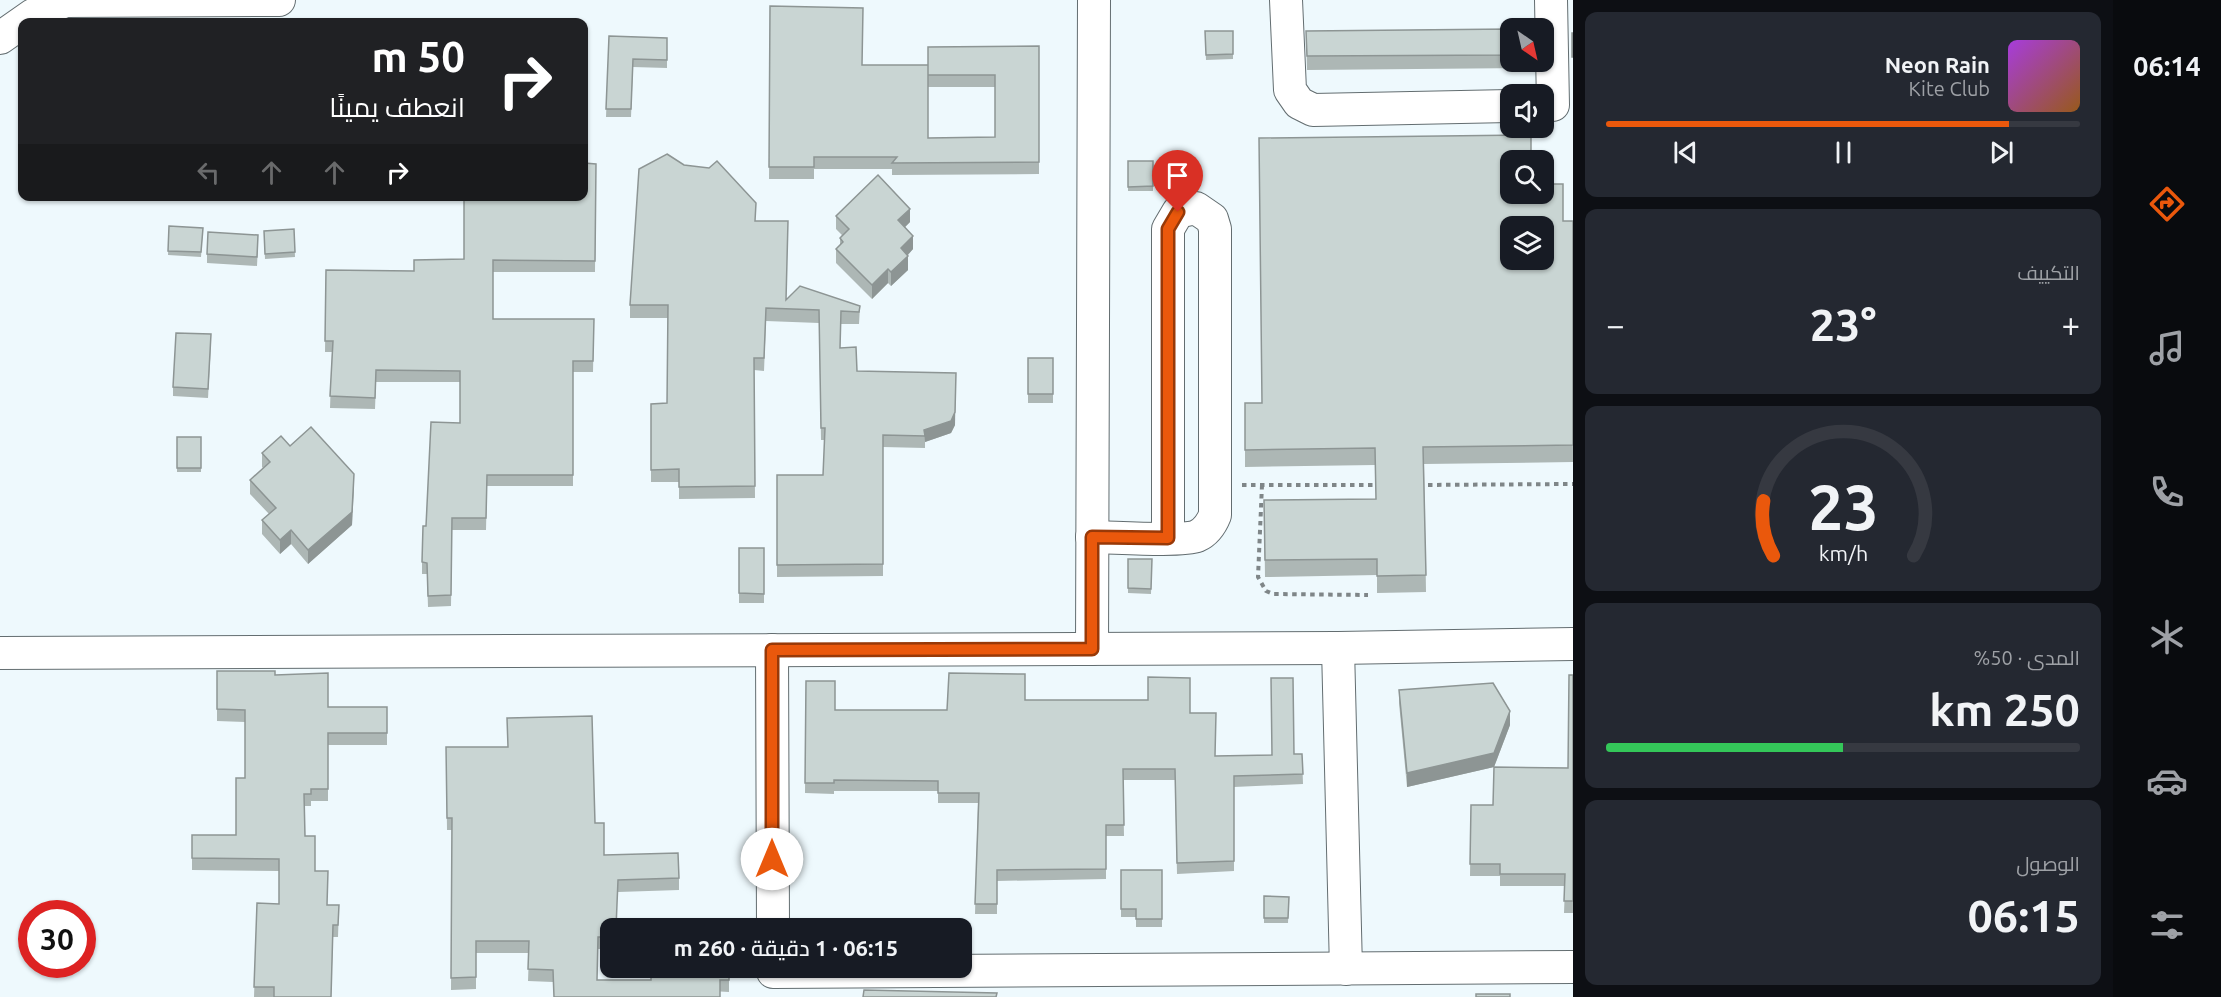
<!DOCTYPE html>
<html lang="ar">
<head>
<meta charset="utf-8">
<style>
  :root { --surface:#171b24; --page:#242831; --text:#f1f3f6; --muted:#9ea1a6; --line:#363941; --accent:#ea580c }
  body { margin:0; font-family:Ubuntu,Cairo,sans-serif; background:var(--page); color:var(--text); direction:rtl; height:100vh; display:flex; flex-direction:column; font-size:22px; white-space:nowrap }
  * { box-sizing:border-box; margin:0 }
  p { font-size:20px; color:var(--muted) }
  .icon { flex:none; width:33px; height:33px; fill:none; stroke:currentColor; stroke-width:2; stroke-linecap:round; stroke-linejoin:round }
  .map { position:relative; flex:1; overflow:hidden; direction:ltr }
  .panel { display:flex; flex-direction:column; gap:12px; padding:12px; background:#0d0f14; width:540px }
  .panel>* { flex:none }
  .banner { position:absolute; left:18px; top:18px; width:570px; height:183px; border-radius:12px; box-shadow:0 2px 4px #0004; direction:rtl; background:#202124; color:#fff; overflow:hidden }
  .needle { width:39px; rotate:146deg }
  .fabs { position:absolute; left:1500px; top:18px; display:grid; gap:12px }
  .fabs a { display:grid; place-items:center; width:54px; height:54px; border-radius:12px; background:var(--surface); box-shadow:0 2px 4px #0004; font-size:30px }
  .speed { position:absolute; left:18px; top:900px; display:flex; gap:12px; font-size:30px; font-weight:700; text-align:center }
  .speed>* { display:grid; place-content:center; width:78px; height:78px; border-radius:50%; background:var(--surface); box-shadow:0 2px 4px #0004; line-height:1 }
  .speed .limit { border:9px solid #d22; background:#fff; color:#111 }
  .pin { position:absolute; display:grid; place-items:center; width:51px; height:51px; color:#fff; margin:-62px -26px; border-radius:50% 50% 50% 0; rotate:-45deg; box-shadow:0 0 6px #0007 }
  .pin .icon { rotate:45deg }
  .me { position:absolute; width:66px; margin:-33px; rotate:0deg; stroke-linejoin:round; filter:drop-shadow(0 0 4px #0008) }
  .turn { display:flex; align-items:center; gap:21px; height:126px; padding:0 24px; font-size:27px }
  .turn .icon { width:78px; height:78px; stroke-width:2.5 }
  .turn b { display:block; font-size:42px; line-height:51px }
  .lanes { display:flex; align-items:center; height:57px; padding:0 24px; background:#0003; justify-content:center; gap:30px; direction:ltr }
  .lanes .off { opacity:.35 }
  .big { font-size:45px; font-weight:600; line-height:1.1 }
  .panel .tile { flex:1; display:flex; flex-direction:column; justify-content:center; gap:9px; min-width:0; padding:0 21px; border-radius:12px; background:var(--page) }
  .panel .dial { align-items:center; gap:0 }
  .dial svg { height:156px; overflow:visible; fill:none; stroke:var(--line); stroke-width:7; stroke-linecap:round; text-anchor:middle }
  .dial text { fill:var(--text); stroke:none }
  .song { display:flex; align-items:center; gap:18px }
  .cover { width:72px; height:72px; border-radius:9px; background:linear-gradient(135deg,hsl(280 70% 55%),hsl(30 70% 35%)) }
  .played { height:6px; border-radius:3px; background:linear-gradient(90deg,var(--accent) 85%,var(--line) 85%) }
  .keys { display:flex; justify-content:space-around; direction:ltr }
  .heat { display:flex; justify-content:space-between; align-items:center; font-size:33px; direction:ltr }
  .charge { height:9px; border-radius:4px; background:linear-gradient(90deg,#34c759 50%,var(--line) 0) }
  .trip { position:absolute; left:600px; top:918px; width:372px; height:60px; border-radius:12px; background:var(--surface); box-shadow:0 2px 4px #0004; font-weight:600; line-height:60px; text-align:center; direction:rtl }
  main { display:flex; flex:1; min-height:0 }
  .menu { display:flex; flex-direction:column; width:108px; justify-content:space-around; align-items:center; background:#090b0e; color:var(--muted) }
  .menu .icon { width:42px; height:42px }
  .menu .on { color:var(--accent) }
  .menu b { font-size:27px; color:var(--text) }
  .map>svg:first-child { display:block }
</style>
</head>
<body>
<main>
<nav class="menu">
<b>06:14</b>
<svg class="icon on" aria-label="directions" viewBox="0 0 24 24"><path d="M12 3l9 9-9 9-9-9zM9 14v-3h6M13 9l2 2-2 2"/></svg>
<svg class="icon" aria-label="music" viewBox="0 0 24 24"><path d="M9 18V5l10-2v13"/><circle cx="6" cy="18" r="3"/><circle cx="16" cy="16" r="3"/></svg>
<svg class="icon" aria-label="phone" viewBox="0 0 24 24"><path d="M5 4h4l2 5-3 2q2 4 5 5l2-3 5 2v4C11 20 4 13 5 4z"/></svg>
<svg class="icon" aria-label="climate" viewBox="0 0 24 24"><path d="M12 3v18M4 7l16 10M4 17L20 7"/></svg>
<svg class="icon" aria-label="car" viewBox="0 0 24 24"><path d="M5 17H2v-5l4-1 3-4h7l3 4 3 1v5h-3M9 17h6M6 11h13"/><circle cx="7" cy="17" r="2"/><circle cx="17" cy="17" r="2"/></svg>
<svg class="icon" aria-label="filters" viewBox="0 0 24 24"><path d="M4 7h16M4 17h16"/><circle cx="9" cy="7" r="2"/><circle cx="15" cy="17" r="2"/></svg>
</nav>
<section class="panel">
<div class="tile">
<div class="song"><i class="cover"></i><div><b>Neon Rain</b><p>Kite Club</p></div></div>
<div class="played"></div>
<div class="keys"><svg class="icon" aria-label="previous" viewBox="0 0 24 24"><path d="M18 5L8 12l10 7zM5 5v14"/></svg><svg class="icon" aria-label="pause" viewBox="0 0 24 24"><path d="M8 5v14M16 5v14"/></svg><svg class="icon" aria-label="next" viewBox="0 0 24 24"><path d="M6 5l10 7-10 7zM19 5v14"/></svg></div>
</div>
<div class="tile"><p>التكييف</p>
<div class="heat"><a>−</a><b class="big">23°</b><a>+</a></div>
</div>
<div class="tile dial"><svg viewBox="0 0 100 80">
<path d="M14 69A42 42 0 1 1 86 69"/>
<path d="M14 69A42 42 0 0 1 9 41" stroke="#ea580c"/>
<text x="50" y="56" font-size="32" font-weight="700">23</text>
<text x="50" y="72" font-size="11">km/h</text>
</svg></div>
<div class="tile"><p>المدى · 50%</p><b class="big">250 km</b><div class="charge"></div></div>
<div class="tile"><p>الوصول</p><b class="big">06:15</b></div>
</section>
<div class="map">
<svg width="1573" height="997" viewBox="0 0 1573 997">
  <rect width="100%" height="100%" fill="#eef9fd"/>
  <g fill="none" stroke-linecap="round" stroke-linejoin="round">
    <defs>
      <g id="minor">
        <polyline points="1286,0 1290,90 1299,103 1313,110 1510,106"/>
        <polyline points="1551,0 1553,105"/>
        <polyline points="0,38 33,15 65,1 279,0"/>
        <path d="M1092,537C1112,537 1182,542 1197,536C1206,532 1211,525 1215,515V229L1212,219L1196,208L1178,212L1168,229V538"/>
        <polyline points="1338,648 1346,969"/>
        <polyline points="1092,649 1094,0"/>
        <polyline points="772,650 773,928"/>
        <polyline points="0,653 1338,648 1573,644"/>
        <polyline points="773,972 1573,967"/>
      </g>
    </defs>
    <use href="#minor" stroke="#636d70" stroke-width="34"/>
    <g stroke="#7f8688" stroke-width="4" stroke-dasharray="4.5 4.5" stroke-linecap="butt">
      <polyline points="1242,485 1379,485"/>
      <polyline points="1262,485 1258,577 1266,591 1273,594 1368,595"/>
      <polyline points="1419,485 1573,484"/>
    </g>
    <use href="#minor" stroke="#fff" stroke-width="32"/>
  </g>
  <g fill="#adb7b5" fill-rule="evenodd">
    <path d="M770,6L863,65H928V47L1039,46V174L892,175V169H814V179H769ZM928,87H995V137L928,138Z"/>
    <polygon points="1510,29 1510,62 1531,62 1531,68 1307,70 1306,31"/>
    <polygon points="1205,31 1233,31 1233,59 1206,60"/>
    <polygon points="609,36 667,38 667,68 633,67 631,117 606,117"/>
    <polygon points="1510,160 1563,221 1573,221 1573,462 1424,464 1426,592 1377,593 1377,575 1265,577 1264,500 1376,499 1375,465 1245,467 1245,403 1261,403"/>
    <rect x="1128" y="161" width="25" height="30"/>
    <polygon points="596,164 595,272 493,272 493,319 594,319 593,372 573,372 573,486 487,486 486,530 452,530 451,606 428,607 427,574 422,574 422,562 426,526 460,423 460,382 376,382 375,409 330,408 332,352 325,352 326,270 414,271 464,259 584,196"/>
    <polygon points="836,216 910,222 905,227 913,249 908,255 908,270 891,286 888,283 872,299 836,263 836,249 840,246 840,238 842,235 836,229"/>
    <polygon points="756,221 787,300 860,306 859,324 841,324 840,348 857,371 955,425 951,433 925,442 925,448 883,447 883,576 777,577 777,475 823,475 825,440 821,440 819,323 766,321 764,371 754,370 755,498 679,499 679,482 651,482 651,404 667,403 668,318 630,318 630,305"/>
    <polygon points="169,226 203,228 201,257 168,255"/>
    <polygon points="294,229 295,257 265,259 264,231"/>
    <polygon points="258,244 257,266 207,263 207,254"/>
    <polygon points="211,344 208,398 173,396 173,387"/>
    <rect x="1028" y="358" width="25" height="45"/>
    <rect x="177" y="437" width="24" height="35"/>
    <polygon points="290,446 354,488 352,525 308,564 291,544 280,554 262,534 262,520 269,514 250,494 250,480 263,468 262,467 262,453"/>
    <rect x="739" y="548" width="25" height="55"/>
    <polygon points="1128,559 1152,559 1151,594 1128,593"/>
    <polygon points="217,671 275,675 328,707 387,707 387,745 328,745 328,801 311,801 311,806 305,806 305,836 315,871 327,905 339,905 338,937 333,937 331,997 254,997 257,903 279,904 279,871 192,870 192,835 236,835 245,778 245,722 217,721"/>
    <polygon points="1573,675 1573,913 1564,913 1565,886 1500,886 1500,876 1470,876 1471,805 1493,805 1494,767 1407,787 1399,703 1399,690 1510,725 1494,767 1568,768"/>
    <polygon points="806,681 835,710 947,710 1025,700 1190,713 1215,756 1302,754 1303,784 1234,787 1234,871 1177,874 1175,780 1123,780 1124,836 1106,836 1106,879 997,881 997,914 975,914 978,803 938,803 938,791 834,791 834,794 805,793"/>
    <polygon points="446,747 595,823 604,855 679,878 679,890 618,892 610,928 610,949 598,949 597,980 651,980 729,968 729,992 553,982 528,981 529,953 476,953 476,989 451,990 452,830 447,830"/>
    <polygon points="1121,870 1162,870 1162,927 1136,927 1136,917 1121,917"/>
    <polygon points="1264,896 1289,897 1288,923 1264,923"/>
  </g>
  <g fill="#8d9594">
    <polygon points="910,209 910,222 898,234 898,220"/>
    <polygon points="913,236 913,249 901,262 901,248"/>
    <polygon points="908,256 908,270 891,286 891,272"/>
    <polygon points="888,269 888,283 872,299 872,285"/>
    <polygon points="956,373 955,425 951,433 925,442 924,430"/>
    <polygon points="354,474 352,525 308,564 308,550"/>
    <polygon points="291,530 291,544 280,554 280,540"/>
    <polygon points="1510,711 1510,725 1494,767 1407,787 1407,773"/>
  </g>
  <g fill="#c9d5d3" stroke="#8d9594" stroke-width="1.5" fill-rule="evenodd">
    <polygon points="770,6 863,8 862,65 928,65 928,138 995,137 995,75 928,75 928,47 1039,46 1039,162 892,163 897,157 814,157 814,167 769,167"/>
    <polygon points="1510,29 1510,55 1307,56 1306,31"/>
    <polygon points="1205,31 1233,31 1233,54 1206,55"/>
    <rect x="1572" y="33" width="1" height="24"/>
    <polygon points="609,36 667,38 667,60 633,59 631,109 606,109"/>
    <path d="M1531,135V160H1510V194H1544V184H1563V221H1573V445L1423,447L1426,575L1377,576V559L1265,560L1264,500L1376,499L1375,448L1245,450V403H1262L1259,138ZM1510,226H1544V260H1510Z"/>
    <polygon points="667,154 684,165 709,168 717,161 756,203 755,221 788,221 786,300 800,286 860,306 859,312 841,311 840,348 856,347 857,371 956,373 955,412 951,421 924,430 925,436 883,435 883,564 777,565 777,475 823,475 825,428 821,428 819,310 766,308 764,358 754,358 755,486 679,487 679,469 651,470 651,404 667,403 668,305 630,305 639,169"/>
    <polygon points="1128,161 1153,161 1153,186 1128,187"/>
    <polygon points="584,163 596,164 595,261 493,260 493,319 594,319 593,361 573,361 573,475 487,475 486,518 452,518 451,595 428,596 427,563 422,562 423,526 426,526 431,422 460,423 460,371 376,370 375,398 330,396 333,341 325,341 326,270 414,271 414,260 464,259 464,196 584,196"/>
    <polygon points="878,175 910,209 898,220 913,236 901,248 908,256 891,272 888,269 872,285 836,249 843,242 840,238 849,229 836,216"/>
    <polygon points="169,226 203,228 201,252 168,251"/>
    <polygon points="294,229 295,252 265,254 264,231"/>
    <polygon points="208,232 258,235 257,257 207,254"/>
    <polygon points="176,333 211,334 208,389 173,387"/>
    <rect x="1028" y="358" width="25" height="36"/>
    <polygon points="311,427 354,474 352,512 308,550 291,530 280,540 262,520 276,508 250,480 270,462 262,453 281,436 290,446"/>
    <rect x="177" y="437" width="24" height="31"/>
    <polygon points="739,548 764,548 764,594 739,593"/>
    <polygon points="1128,559 1152,559 1151,589 1128,588"/>
    <polygon points="217,671 275,671 275,675 328,673 328,707 387,707 387,733 328,733 328,789 311,789 311,794 304,794 305,836 315,836 315,871 328,871 327,905 339,905 338,925 333,925 331,997 274,997 274,987 254,987 257,903 279,904 279,859 192,858 192,835 236,835 236,778 245,778 245,710 217,709"/>
    <polygon points="949,673 1025,674 1025,700 1148,700 1148,677 1190,678 1190,713 1216,713 1215,756 1272,755 1271,678 1293,678 1294,754 1302,754 1303,774 1234,776 1234,861 1177,863 1175,769 1123,769 1124,825 1106,825 1106,869 997,870 997,904 975,904 979,793 938,793 938,781 834,780 834,783 805,783 806,681 835,681 835,710 947,710"/>
    <polygon points="1569,675 1573,675 1573,901 1564,901 1565,874 1500,874 1500,864 1470,864 1471,805 1493,805 1494,767 1568,768"/>
    <polygon points="1493,683 1510,711 1494,753 1407,773 1399,690"/>
    <polygon points="592,716 595,823 604,823 604,855 678,853 679,878 618,880 616,928 610,928 610,937 598,937 597,980 651,980 651,968 729,968 729,980 720,980 720,997 554,997 553,970 528,969 529,941 476,941 476,977 451,978 452,818 447,818 446,747 508,747 507,718"/>
    <polygon points="1121,870 1162,870 1162,919 1136,919 1136,909 1121,909"/>
    <polygon points="1264,896 1289,897 1288,918 1264,918"/>
    <polygon points="864,990 997,993 996,997 863,997"/>
    <rect x="1476" y="994" width="34" height="3"/>
  </g>
  <g fill="none" stroke-linecap="round" stroke-linejoin="round">
    <defs>
      <polyline id="route" points="772,859 772,650 1092,649 1092,537 1168,538 1168,229 1178,212"/>
    </defs>
    <use href="#route" stroke="#983908" stroke-width="15"/>
    <use href="#route" stroke="#ea580c" stroke-width="10"/>
  </g>
</svg>
<div class="fabs">
<a><svg class="needle" viewBox="-14 -14 28 28"><path d="M0-13l5 13h-10z" fill="#e53935"/><path d="M0 13l5-13h-10z" fill="#9ea1a6"/></svg></a>
<a><svg class="icon" aria-label="sound" viewBox="0 0 24 24"><path d="M4 9h4l5-4v14l-5-4H4zM17 9q2 3 0 6"/></svg></a>
<a><svg class="icon" aria-label="search" viewBox="0 0 24 24"><circle cx="10" cy="10" r="6"/><path d="M15 15l6 6"/></svg></a>
<a><svg class="icon" aria-label="layers" viewBox="0 0 24 24"><path d="M12 4l9 5-9 5-9-5zM3 14l9 5 9-5"/></svg></a>
</div>
<div class="speed"><div class="limit">30</div></div>
<div class="pin" style="left:1178px;top:212px;background:#d93025"><svg class="icon" aria-label="arrive" viewBox="0 0 24 24"><path d="M6 21V4h12l-3 4 3 4H6"/></svg></div>
<svg class="me" style="left:772px;top:859px" viewBox="-20 -20 40 40"><circle r="19" fill="#fff"/><path d="M0-13L10 11 0 6-10 11z" fill="#ea580c"/></svg>
<div class="trip">06:15 · 1 دقيقة · 260 m</div>
<div class="banner">
<div class="turn"><svg class="icon" aria-label="right" viewBox="0 0 24 24"><path d="M7 20v-9h11M14 6l5 5-5 5"/></svg><div><b>50 m</b>انعطف يمينًا</div></div>
<div class="lanes"><svg class="icon off" aria-label="left" viewBox="0 0 24 24"><path d="M17 20v-9H6M10 6l-5 5 5 5"/></svg><svg class="icon off" aria-label="ahead" viewBox="0 0 24 24"><path d="M12 20V5M6 11l6-6 6 6"/></svg><svg class="icon off" aria-label="ahead" viewBox="0 0 24 24"><path d="M12 20V5M6 11l6-6 6 6"/></svg><svg class="icon" aria-label="right" viewBox="0 0 24 24"><path d="M7 20v-9h11M14 6l5 5-5 5"/></svg></div>
</div>
</div>
</main>
</body>
</html>
